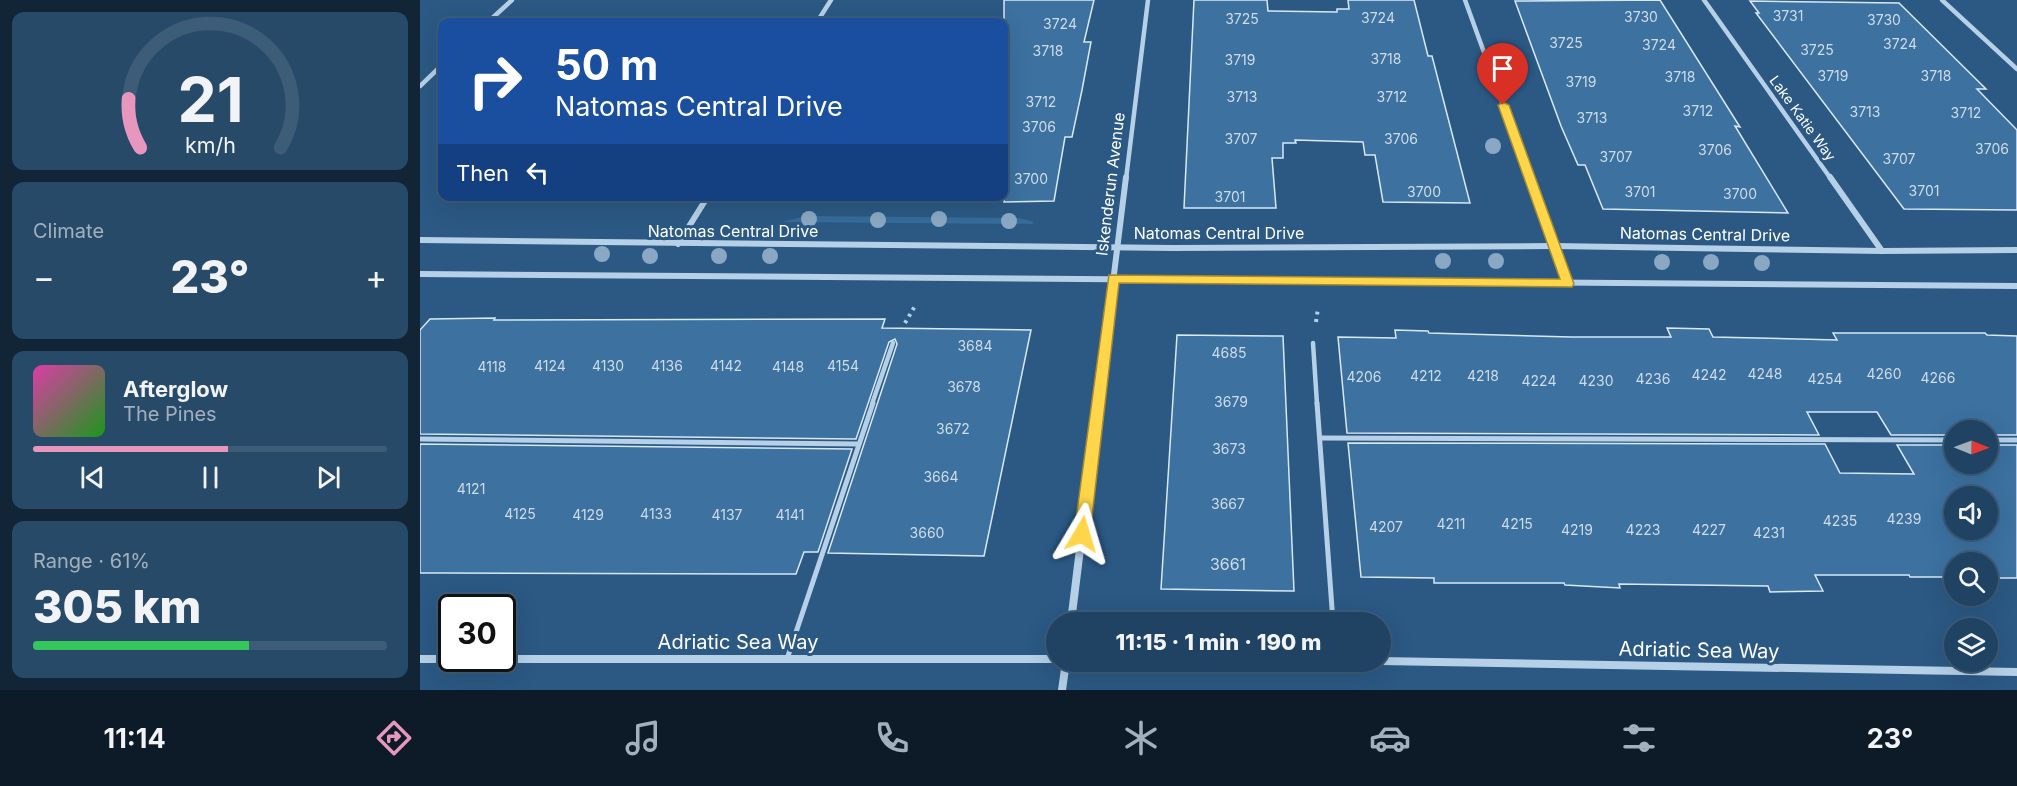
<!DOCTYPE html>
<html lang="en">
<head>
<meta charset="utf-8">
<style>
  :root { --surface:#204363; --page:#284a69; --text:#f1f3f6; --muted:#a2b0be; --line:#3d5c78; --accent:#e797bd }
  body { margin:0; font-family:Inter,sans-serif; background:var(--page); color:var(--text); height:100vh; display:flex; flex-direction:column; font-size:22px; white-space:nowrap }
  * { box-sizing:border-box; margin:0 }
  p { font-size:20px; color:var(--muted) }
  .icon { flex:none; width:33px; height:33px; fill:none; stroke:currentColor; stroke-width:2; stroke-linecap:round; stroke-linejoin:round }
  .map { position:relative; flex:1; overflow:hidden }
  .panel { display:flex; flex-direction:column; gap:12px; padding:12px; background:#122536; width:420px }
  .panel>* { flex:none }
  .guide { position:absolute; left:18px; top:18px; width:570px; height:183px; border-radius:12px; box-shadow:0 6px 24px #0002,0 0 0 2px var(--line); background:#1a4fa0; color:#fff; overflow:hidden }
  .needle { width:39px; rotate:91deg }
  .tools { position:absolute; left:1524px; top:420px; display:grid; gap:12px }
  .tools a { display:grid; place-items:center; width:54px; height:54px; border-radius:50%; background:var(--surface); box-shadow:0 6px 24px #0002,0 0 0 2px var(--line); font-size:30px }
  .speed { position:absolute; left:18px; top:594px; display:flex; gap:12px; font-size:30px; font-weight:700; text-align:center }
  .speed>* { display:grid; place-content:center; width:78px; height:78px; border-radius:50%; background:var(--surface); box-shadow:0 6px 24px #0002,0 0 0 2px var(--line); line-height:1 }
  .speed .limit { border:3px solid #111; border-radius:9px; background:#fff; color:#111 }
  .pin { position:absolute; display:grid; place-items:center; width:51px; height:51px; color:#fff; margin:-62px -26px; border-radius:50% 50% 50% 0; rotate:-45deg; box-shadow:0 0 6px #0007 }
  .pin .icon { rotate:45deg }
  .me { position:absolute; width:66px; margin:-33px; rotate:7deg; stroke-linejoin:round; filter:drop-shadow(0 0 4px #0008) }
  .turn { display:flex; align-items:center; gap:21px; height:126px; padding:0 18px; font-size:27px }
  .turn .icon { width:78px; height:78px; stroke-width:2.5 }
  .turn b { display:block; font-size:42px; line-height:51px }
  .then { display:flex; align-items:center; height:57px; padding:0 18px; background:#0003; gap:12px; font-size:22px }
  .big { font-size:45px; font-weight:800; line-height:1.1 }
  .panel .tile { flex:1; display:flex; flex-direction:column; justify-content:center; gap:9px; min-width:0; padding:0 21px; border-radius:12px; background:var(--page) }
  .panel .dial { align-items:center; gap:0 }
  .dial svg { height:156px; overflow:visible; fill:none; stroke:var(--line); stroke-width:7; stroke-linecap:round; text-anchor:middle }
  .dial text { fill:var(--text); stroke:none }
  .song { display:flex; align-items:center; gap:18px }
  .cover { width:72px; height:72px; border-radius:9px; background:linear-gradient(135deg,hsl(320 70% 55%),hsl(120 70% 35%)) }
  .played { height:6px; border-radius:3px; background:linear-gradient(90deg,var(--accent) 55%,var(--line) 55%) }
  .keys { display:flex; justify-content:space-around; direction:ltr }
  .heat { display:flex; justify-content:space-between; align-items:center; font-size:33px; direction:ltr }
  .charge { height:9px; border-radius:4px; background:linear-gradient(90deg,#34c759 61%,var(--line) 0) }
  .trip { position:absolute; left:626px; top:612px; width:345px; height:60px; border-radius:30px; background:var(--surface); box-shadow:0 6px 24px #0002,0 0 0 2px var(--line); font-weight:800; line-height:60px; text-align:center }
  .tabs { display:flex; height:96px; justify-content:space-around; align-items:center; background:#0d1b28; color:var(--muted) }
  .tabs .icon { width:42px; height:42px }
  .tabs .selected { color:var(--accent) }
  .tabs b { font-size:27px; color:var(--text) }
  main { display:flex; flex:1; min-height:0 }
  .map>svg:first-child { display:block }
</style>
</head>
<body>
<main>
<section class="panel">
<div class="tile dial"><svg viewBox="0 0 100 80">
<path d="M14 69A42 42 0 1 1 86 69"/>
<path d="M14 69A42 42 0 0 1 8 44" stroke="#e797bd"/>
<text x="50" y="56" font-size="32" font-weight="700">21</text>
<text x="50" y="72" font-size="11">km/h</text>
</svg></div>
<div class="tile"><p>Climate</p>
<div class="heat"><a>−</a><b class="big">23°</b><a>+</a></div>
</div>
<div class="tile">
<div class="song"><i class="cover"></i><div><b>Afterglow</b><p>The Pines</p></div></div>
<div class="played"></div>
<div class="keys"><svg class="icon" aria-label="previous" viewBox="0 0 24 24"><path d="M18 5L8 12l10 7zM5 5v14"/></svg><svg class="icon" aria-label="pause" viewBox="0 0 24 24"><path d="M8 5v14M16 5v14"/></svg><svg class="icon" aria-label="next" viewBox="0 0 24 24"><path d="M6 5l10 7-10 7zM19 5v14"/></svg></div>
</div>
<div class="tile"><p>Range · 61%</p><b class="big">305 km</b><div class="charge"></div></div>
</section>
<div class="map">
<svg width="1597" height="690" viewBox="0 0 1597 690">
  <rect width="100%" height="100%" fill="#2b5984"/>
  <polygon fill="#366c9b" points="385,216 599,218 614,222 612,224 362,222"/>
  <g fill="#3c71a0" stroke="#d8e8f6" stroke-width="1.5" fill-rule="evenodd">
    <polygon points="584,0 674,0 664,42 671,42 662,90 652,137 645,137 634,201 584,202"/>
    <polygon points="774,0 847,0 848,11 917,12 917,9 929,9 928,0 994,0 1008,56 1012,56 1050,203 963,202 955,155 945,155 943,142 875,140 876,143 863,143 863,158 852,158 856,208 764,208"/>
    <polygon points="1240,0 1320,127 1315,126 1368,213 1183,209 1165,165 1158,165 1141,126 1095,1"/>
    <polygon points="1330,1 1479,3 1566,89 1557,89 1597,130 1597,210 1484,209 1336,13 1339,13"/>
    <polygon points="75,318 74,320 465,319 462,328 611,330 564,556 408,553 477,344 475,339 469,342 436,439 0,434 0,330 10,319"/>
    <polygon points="1247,328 1289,329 1293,337 1417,340 1413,333 1565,333 1567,335 1597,336 1597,435 1568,435 1568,430 1534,430 1534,435 1471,435 1457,412 1387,412 1399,435 927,433 918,337 976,338 975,330 1008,331 1009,333 1151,337 1251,337"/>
    <polygon points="757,335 863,336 874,591 741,589"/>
    <path d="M928,443L1405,444L1420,473L1494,474L1477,445H1534V464H1568V445H1597V578H1568V562H1534V577H1490L1489,575H1395L1403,591L1350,592L1348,586L1199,584L1200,588L1145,585L1144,583H1014V578L941,577ZM1534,496H1568V530H1534Z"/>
    <polygon points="0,444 432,449 398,552 384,552 376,574 24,573 0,573"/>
  </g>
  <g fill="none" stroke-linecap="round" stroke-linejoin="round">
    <g stroke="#b5d0e7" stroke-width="4" stroke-dasharray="3 4.5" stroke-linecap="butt">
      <polyline points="896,322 898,308"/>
      <polyline points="485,323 495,306"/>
    </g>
    <g stroke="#b5d0e7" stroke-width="4.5">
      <polyline points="893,343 897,404"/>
      <polyline points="452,404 473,343"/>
    </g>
    <g stroke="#b5d0e7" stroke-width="5">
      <polyline points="897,403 913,622"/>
      <polyline points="901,438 1534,440"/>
      <polyline points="0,439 439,444"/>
      <polyline points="1568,440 1597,440"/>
      <polyline points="367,659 453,403"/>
    </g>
    <g stroke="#b5d0e7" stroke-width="4.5">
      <polyline points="1045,0 1110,179"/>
      <polyline points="1284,0 1411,179"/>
      <polyline points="1522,0 1597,69"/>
      <polyline points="68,22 92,0"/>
      <polyline points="397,22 411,0"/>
      <polyline points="0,86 22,65"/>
      <polyline points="706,179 728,0"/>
    </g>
    <g stroke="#b5d0e7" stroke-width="6">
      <polyline points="1109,177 1148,284"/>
      <polyline points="1410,177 1462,251"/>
      <polyline points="0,240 753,248 1134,246 1462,251 1597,250"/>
      <polyline points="258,244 288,196"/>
      <polyline points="0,274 1597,286"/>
      <polyline points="678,404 706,177"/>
    </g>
    <g stroke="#b5d0e7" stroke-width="8">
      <polyline points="651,622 678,403"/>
      <polyline points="0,659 636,659"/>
      <polyline points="960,661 1597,672"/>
      <polyline points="642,690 646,662"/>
    </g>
  </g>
  <g fill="#8aa8c3">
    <circle cx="1073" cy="146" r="8"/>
    <circle cx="389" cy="219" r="8"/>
    <circle cx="519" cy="219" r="8"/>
    <circle cx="458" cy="220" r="8"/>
    <circle cx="589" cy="221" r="8"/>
    <circle cx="182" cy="254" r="8"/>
    <circle cx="230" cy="256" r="8"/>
    <circle cx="299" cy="256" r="8"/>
    <circle cx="350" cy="256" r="8"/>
    <circle cx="1023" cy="261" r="8"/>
    <circle cx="1076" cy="261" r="8"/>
    <circle cx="1242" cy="262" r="8"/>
    <circle cx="1291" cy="262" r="8"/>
    <circle cx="1342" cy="263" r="8"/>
  </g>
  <polygon fill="#ffd54a" stroke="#a68a30" stroke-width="1.5" points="1083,102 1089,105 1154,284 1152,287 699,283 670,534 667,540 662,542 656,540 654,534 689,275 1140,279 1078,105"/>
  <g text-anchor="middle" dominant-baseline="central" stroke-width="6" stroke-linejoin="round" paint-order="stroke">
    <g font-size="14" fill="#cedce7">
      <text x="1368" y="15">3731</text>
      <text x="1221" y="16">3730</text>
      <text x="958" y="17">3724</text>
      <text x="822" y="18">3725</text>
      <text x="1464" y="19">3730</text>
      <text x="640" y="23">3724</text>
      <text x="1146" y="42">3725</text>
      <text x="1480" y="43">3724</text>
      <text x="1239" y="44">3724</text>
      <text x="1397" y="49">3725</text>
      <text x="628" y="50">3718</text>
      <text x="966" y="58">3718</text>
      <text x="820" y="59">3719</text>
      <text x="1413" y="75">3719</text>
      <text x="1516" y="75">3718</text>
      <text x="1260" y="76">3718</text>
      <text x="1161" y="81">3719</text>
      <text x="822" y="96">3713</text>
      <text x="972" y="96">3712</text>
      <text x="621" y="101">3712</text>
      <text x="1278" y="110">3712</text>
      <text x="1445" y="111">3713</text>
      <text x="1546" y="112">3712</text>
      <text x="1172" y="117">3713</text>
      <text x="619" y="126">3706</text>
      <text x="821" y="138">3707</text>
      <text x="981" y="138">3706</text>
      <text x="1572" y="148">3706</text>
      <text x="1295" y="149">3706</text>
      <text x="1196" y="156">3707</text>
      <text x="1479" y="158">3707</text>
      <text x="611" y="178">3700</text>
      <text x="1504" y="190">3701</text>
      <text x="1004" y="191">3700</text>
      <text x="1220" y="191">3701</text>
      <text x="1320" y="193">3700</text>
      <text x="810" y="196">3701</text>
      <text x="555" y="345">3684</text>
      <text x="809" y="352">4685</text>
      <text x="130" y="365">4124</text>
      <text x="188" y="365">4130</text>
      <text x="247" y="365">4136</text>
      <text x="306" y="365">4142</text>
      <text x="423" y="365">4154</text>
      <text x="72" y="366">4118</text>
      <text x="368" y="366">4148</text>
      <text x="1345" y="373">4248</text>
      <text x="1464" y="373">4260</text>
      <text x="1289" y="374">4242</text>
      <text x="1006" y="375">4212</text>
      <text x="1063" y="375">4218</text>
      <text x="944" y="376">4206</text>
      <text x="1518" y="377">4266</text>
      <text x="1233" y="378">4236</text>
      <text x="1405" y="378">4254</text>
      <text x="1119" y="380">4224</text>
      <text x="1176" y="380">4230</text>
      <text x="544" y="386">3678</text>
      <text x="811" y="401">3679</text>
      <text x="533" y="428">3672</text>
      <text x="809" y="448">3673</text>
      <text x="521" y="476">3664</text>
      <text x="51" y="488">4121</text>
      <text x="808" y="503">3667</text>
      <text x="100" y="513">4125</text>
      <text x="236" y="513">4133</text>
      <text x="168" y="514">4129</text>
      <text x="307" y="514">4137</text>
      <text x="370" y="514">4141</text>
      <text x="1484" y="518">4239</text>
      <text x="1420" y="520">4235</text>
      <text x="1031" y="523">4211</text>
      <text x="1097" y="523">4215</text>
      <text x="966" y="526">4207</text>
      <text x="1157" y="529">4219</text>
      <text x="1223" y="529">4223</text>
      <text x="1289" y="529">4227</text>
      <text x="507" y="532">3660</text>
      <text x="1349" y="532">4231</text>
    </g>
    <g font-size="14" fill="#fff" stroke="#2b5984">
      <text transform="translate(1383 118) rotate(54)">Lake Katie Way</text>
    </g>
    <g font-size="16" fill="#fff" stroke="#2b5984">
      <text transform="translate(690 184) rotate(-83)">Iskenderun Avenue</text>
      <text x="313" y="231">Natomas Central Drive</text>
      <text x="799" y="233">Natomas Central Drive</text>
      <text transform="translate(1285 234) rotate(1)">Natomas Central Drive</text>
    </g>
    <g font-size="16" fill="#cedce7">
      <text x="808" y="564">3661</text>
    </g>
    <g font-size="20" fill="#fff" stroke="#2b5984">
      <text x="318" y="642">Adriatic Sea Way</text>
      <text transform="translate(1279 650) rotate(1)">Adriatic Sea Way</text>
    </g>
  </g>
</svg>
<div class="tools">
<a><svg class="needle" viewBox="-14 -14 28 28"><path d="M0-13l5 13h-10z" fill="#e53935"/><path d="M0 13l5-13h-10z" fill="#a2b0be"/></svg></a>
<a><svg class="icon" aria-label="sound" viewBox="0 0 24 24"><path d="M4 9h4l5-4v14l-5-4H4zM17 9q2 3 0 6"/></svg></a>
<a><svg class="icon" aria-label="search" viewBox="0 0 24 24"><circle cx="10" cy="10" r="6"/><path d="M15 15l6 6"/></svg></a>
<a><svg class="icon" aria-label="layers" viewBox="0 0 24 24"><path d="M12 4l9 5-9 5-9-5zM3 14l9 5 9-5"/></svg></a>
</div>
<div class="speed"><div class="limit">30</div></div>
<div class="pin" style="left:1083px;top:105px;background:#d93025"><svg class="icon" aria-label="arrive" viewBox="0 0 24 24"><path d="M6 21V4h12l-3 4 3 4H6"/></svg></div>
<svg class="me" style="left:662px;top:534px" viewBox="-20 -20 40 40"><path d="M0-17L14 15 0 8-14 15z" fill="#ffd54a" stroke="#fff" stroke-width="4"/></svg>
<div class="trip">11:15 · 1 min · 190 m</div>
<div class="guide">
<div class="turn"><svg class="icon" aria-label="right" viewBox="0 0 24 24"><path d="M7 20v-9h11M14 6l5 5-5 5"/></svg><div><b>50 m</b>Natomas Central Drive</div></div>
<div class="then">Then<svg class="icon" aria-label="left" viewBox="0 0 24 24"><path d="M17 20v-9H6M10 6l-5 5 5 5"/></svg></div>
</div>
</div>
</main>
<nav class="tabs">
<b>11:14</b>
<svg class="icon selected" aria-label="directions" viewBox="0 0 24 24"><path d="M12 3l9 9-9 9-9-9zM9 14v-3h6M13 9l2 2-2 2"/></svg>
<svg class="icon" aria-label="music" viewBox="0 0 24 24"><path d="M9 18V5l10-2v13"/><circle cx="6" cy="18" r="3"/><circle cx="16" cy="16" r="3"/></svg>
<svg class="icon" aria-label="phone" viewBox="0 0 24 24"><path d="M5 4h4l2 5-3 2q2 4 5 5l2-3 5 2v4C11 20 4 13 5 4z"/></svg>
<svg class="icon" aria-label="climate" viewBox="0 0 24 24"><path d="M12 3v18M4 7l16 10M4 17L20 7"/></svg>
<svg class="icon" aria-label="car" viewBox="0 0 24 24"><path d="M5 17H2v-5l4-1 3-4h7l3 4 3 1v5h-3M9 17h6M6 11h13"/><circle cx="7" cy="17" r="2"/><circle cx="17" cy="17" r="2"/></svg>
<svg class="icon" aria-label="filters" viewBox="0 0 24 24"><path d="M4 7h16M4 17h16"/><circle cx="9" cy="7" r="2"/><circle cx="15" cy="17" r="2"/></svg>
<b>23°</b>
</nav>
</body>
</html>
